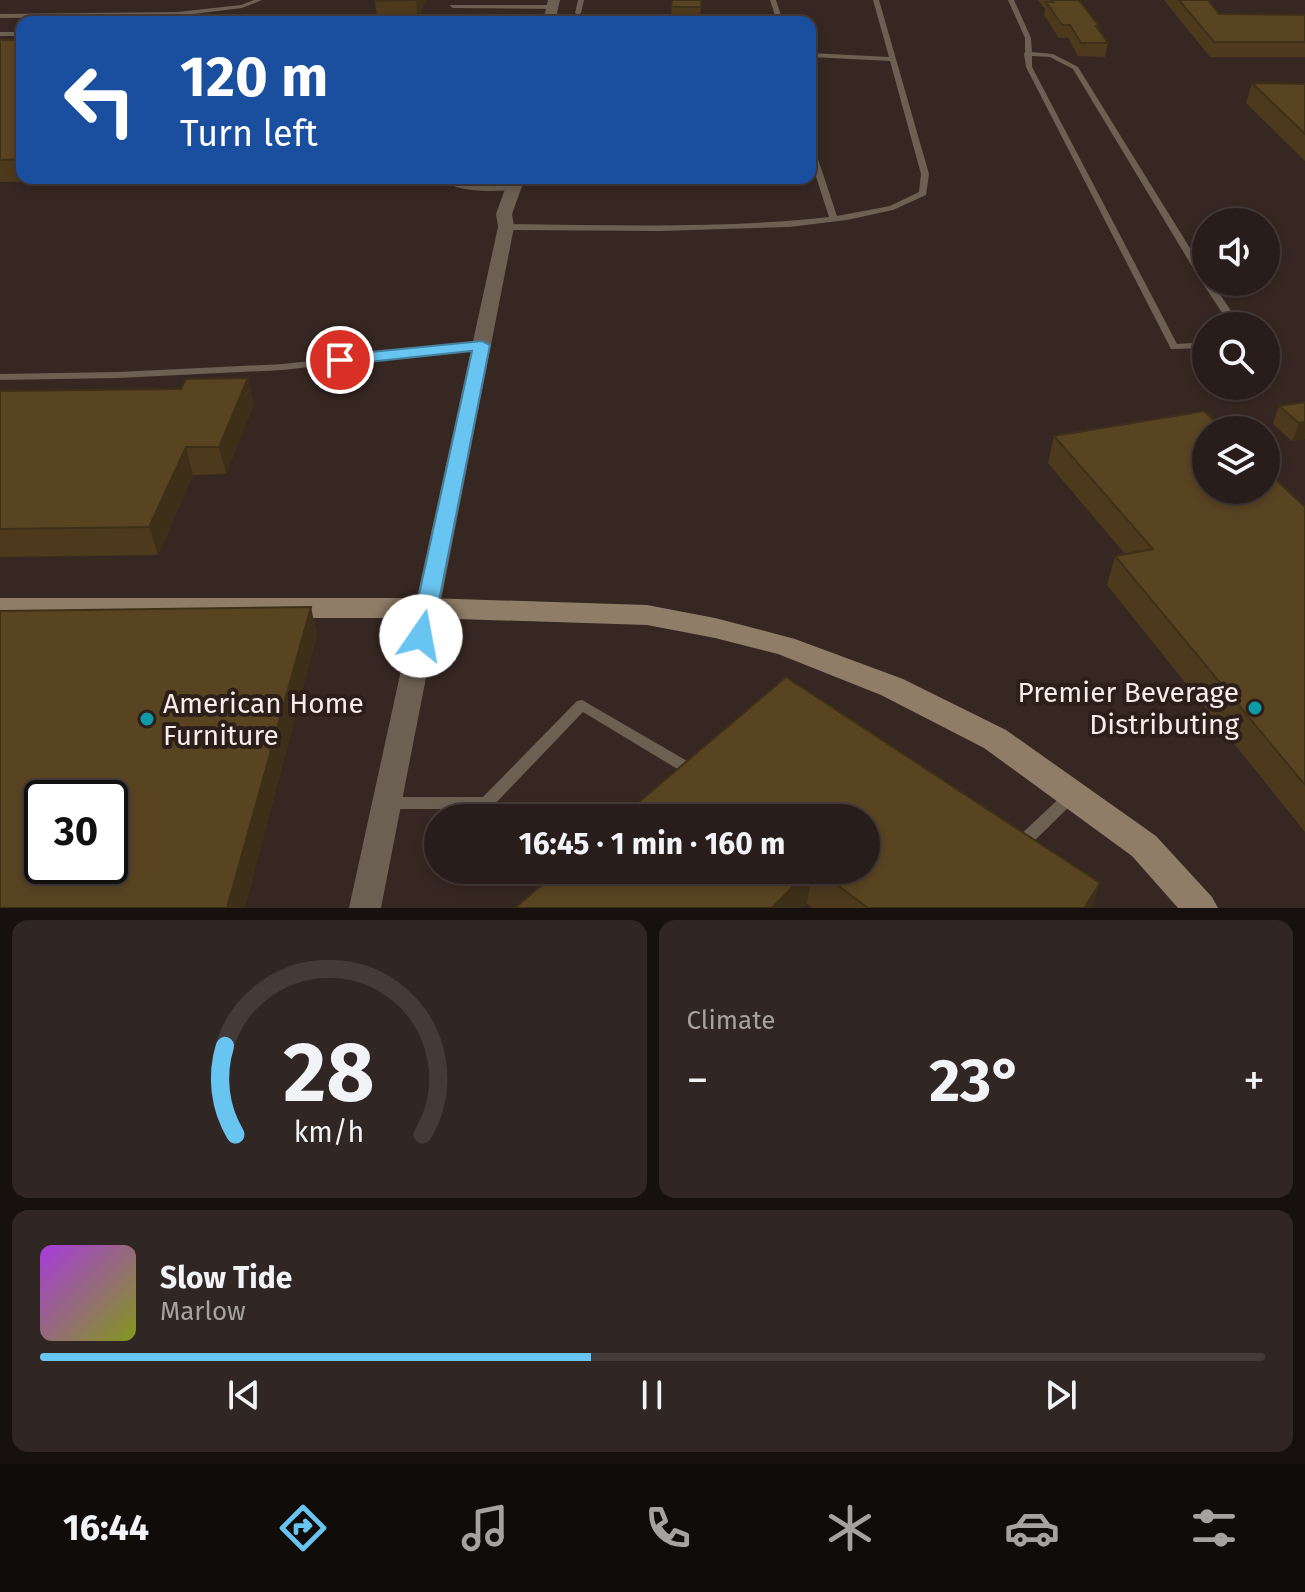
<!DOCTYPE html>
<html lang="en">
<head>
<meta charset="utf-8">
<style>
  :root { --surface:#281d1a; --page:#302623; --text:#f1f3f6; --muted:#a5a2a2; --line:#443b39; --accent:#68c4f0 }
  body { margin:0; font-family:"Fira Sans",sans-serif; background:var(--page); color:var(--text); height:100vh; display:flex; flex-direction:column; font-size:30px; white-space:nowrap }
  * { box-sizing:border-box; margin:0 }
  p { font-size:26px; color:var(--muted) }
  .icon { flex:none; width:44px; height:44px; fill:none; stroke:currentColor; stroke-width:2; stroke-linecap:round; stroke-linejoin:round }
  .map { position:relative; height:908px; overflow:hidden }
  .panel { display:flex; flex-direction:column; gap:12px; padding:12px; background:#16100e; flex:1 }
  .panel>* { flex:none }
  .banner { position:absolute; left:16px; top:16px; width:800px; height:168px; border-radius:16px; box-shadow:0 4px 12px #0003,0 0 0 2px var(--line); background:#1a4fa0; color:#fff; overflow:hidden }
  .tools { position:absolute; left:1192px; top:208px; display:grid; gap:16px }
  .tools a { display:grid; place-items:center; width:88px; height:88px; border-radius:50%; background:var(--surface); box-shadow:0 4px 12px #0003,0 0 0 2px var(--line); font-size:40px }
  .speed { position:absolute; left:24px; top:780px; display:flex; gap:16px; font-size:40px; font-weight:700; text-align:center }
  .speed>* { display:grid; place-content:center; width:104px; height:104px; border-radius:50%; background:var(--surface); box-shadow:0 4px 12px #0003,0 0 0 2px var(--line); line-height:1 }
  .speed .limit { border:4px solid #111; border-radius:12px; background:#fff; color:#111 }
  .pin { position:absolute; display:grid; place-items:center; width:68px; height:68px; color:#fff; margin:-34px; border:4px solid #fff; border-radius:50%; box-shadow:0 2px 8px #0007 }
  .me { position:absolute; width:88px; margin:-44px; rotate:12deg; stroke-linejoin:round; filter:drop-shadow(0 0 6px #0008) }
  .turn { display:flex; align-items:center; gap:28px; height:168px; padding:0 32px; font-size:36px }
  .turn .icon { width:104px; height:104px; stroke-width:2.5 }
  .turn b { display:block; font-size:56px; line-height:68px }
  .big { font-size:60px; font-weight:700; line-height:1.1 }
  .panel .card { flex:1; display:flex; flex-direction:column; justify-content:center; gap:12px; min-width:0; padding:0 28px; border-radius:16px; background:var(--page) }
  .panel .dial { align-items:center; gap:0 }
  .dial svg { height:208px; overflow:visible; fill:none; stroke:var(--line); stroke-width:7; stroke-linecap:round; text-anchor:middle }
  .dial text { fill:var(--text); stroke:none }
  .song { display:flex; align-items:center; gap:24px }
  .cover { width:96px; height:96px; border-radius:12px; background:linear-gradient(135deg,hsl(280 70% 55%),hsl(70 70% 35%)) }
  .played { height:8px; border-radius:4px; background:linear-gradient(90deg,var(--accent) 45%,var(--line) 45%) }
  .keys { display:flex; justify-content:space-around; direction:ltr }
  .heat { display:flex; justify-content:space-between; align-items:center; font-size:44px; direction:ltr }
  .panel .tiles { flex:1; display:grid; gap:12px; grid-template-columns:1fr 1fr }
  .card:last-child { grid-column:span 2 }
  .trip { position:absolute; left:424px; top:804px; width:456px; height:80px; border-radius:40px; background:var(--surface); box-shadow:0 4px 12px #0003,0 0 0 2px var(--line); font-weight:700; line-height:80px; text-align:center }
  .menu { display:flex; height:128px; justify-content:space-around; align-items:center; background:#100c0a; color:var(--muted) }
  .menu .icon { width:56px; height:56px }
  .menu .on { color:var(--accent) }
  .menu b { font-size:36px; color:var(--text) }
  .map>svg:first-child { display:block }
</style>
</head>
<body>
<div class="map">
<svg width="1305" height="908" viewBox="0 0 1305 908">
  <rect width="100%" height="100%" fill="#362722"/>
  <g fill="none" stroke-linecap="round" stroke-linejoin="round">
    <g fill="#6b6052" fill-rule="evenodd">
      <polygon points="254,0 262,0 242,8 177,16 0,18 0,14 177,12 241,5"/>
      <polygon points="578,0 584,0 581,13 578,15 575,13"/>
      <polygon points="770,0 776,0 783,22 777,22"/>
      <path d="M873,0H879L929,174L926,195L893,210L847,220L789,227L660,231L506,230L502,227L506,224C614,225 722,229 829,217L810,158V145L814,147L837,216L890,206L919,192L921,174L890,61L810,57V53L889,57Z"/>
      <polygon points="1008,0 1014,0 1031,38 1032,52 1053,54 1078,67 1206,274 1206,282 1212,282 1241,326 1231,326 1201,281 1073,69 1050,57 1032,56 1032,67 1177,344 1206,342 1206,348 1171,349 1026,67 1024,54 1025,52 1025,38"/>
      <polygon points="451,5 552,5 555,7 552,9 453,8 450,6"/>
      <rect x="0" y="32" width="22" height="4"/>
      <path d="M438,178H448L461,183L477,186H515L519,188L515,190C489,191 460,194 438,178Z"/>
      <polygon points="482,342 487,345 485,347 283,370 118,378 0,380 0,374 118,372 283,364"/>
      <polygon points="582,700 694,765 696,769 694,773 689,775 684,773 583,712 492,807 487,809 387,809 382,807 380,803 382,799 387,797 483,797 577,701"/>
      <polygon points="1072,789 1077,791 1079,795 1077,799 1025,850 1020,852 1015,850 1012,845 1015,840 1067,791"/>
    </g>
    <g fill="#6b6052" fill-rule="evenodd">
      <polygon points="548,0 560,0 555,22 543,22"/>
      <polygon points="509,178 525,178 512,214 514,227 381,908 349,908 498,227 496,214"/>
    </g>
    <polygon fill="#8f7d67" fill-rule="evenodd" points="0,598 427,598 647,605 715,618 795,639 903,679 1006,730 1156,836 1212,897 1218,908 1178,908 1132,856 984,748 881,695 778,654 715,638 647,625 427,618 0,618"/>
  </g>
  <g fill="#4d3a1d">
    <polygon points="426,0 417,18 377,18 375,1"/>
    <polygon points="672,0 701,0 700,22 671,22"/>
    <polygon points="1038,0 1079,0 1099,26 1098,29 1108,43 1105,57 1078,56 1068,38 1059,38 1044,15 1045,9"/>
    <polygon points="1164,0 1208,0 1219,14 1305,15 1305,57 1210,57"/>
    <polygon points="0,40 22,40 22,178 293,178 0,182"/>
    <polygon points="1252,83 1305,84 1305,161 1246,103"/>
    <polygon points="0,391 254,404 226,474 193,475 158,555 0,557"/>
    <polygon points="1305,402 1305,439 1292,441 1273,424 1279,406"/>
    <polygon points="1054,436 1305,507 1305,832 1107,585 1115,556 1125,554 1048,463"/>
    <polygon points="559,870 866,870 1092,908 812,908 807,904"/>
  </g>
  <g fill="#3e3018">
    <polygon points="416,0 426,0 417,18 416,1"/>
    <polygon points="248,378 254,404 226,474 219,447"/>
    <polygon points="1305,422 1305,439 1292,441 1299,423"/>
    <polygon points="186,447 193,475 158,555 149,527"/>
    <polygon points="311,607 317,636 245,908 227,908"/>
    <polygon points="809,870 812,870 807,904 804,908 772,908"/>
    <polygon points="1100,883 1092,908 1085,908"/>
  </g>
  <g fill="#594422" stroke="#3e3018" stroke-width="2" fill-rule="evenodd">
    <polygon points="375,0 416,0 375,1"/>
    <polygon points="672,0 701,0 701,7 671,7"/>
    <polygon points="1051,0 1079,0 1099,26 1096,26 1108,43 1081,43 1070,25 1062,25 1046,2 1053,2"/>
    <polygon points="1179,0 1208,0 1219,14 1305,15 1305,42 1214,42"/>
    <polygon points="0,40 22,40 22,159 0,160"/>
    <polygon points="1252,83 1305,84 1305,134"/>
    <polygon points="248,378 219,447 186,447 149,527 0,529 0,391 181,389 186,379"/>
    <polygon points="1305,402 1305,422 1299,423 1279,406"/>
    <polygon points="1204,411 1224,430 1206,430 1206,490 1266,490 1266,470 1305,507 1305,785 1115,556 1153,549 1054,436"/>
    <path d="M311,607L227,908H0V611ZM42,798H110V866H42Z"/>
    <polygon points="786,677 1100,883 1085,907 1086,908 868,908 817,870 866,870 866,818 620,818"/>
    <polygon points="559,870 809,870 772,908 515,908"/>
  </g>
  <polygon fill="#68c4f0" stroke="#447f9c" stroke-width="2" points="482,341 490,345 432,636 429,642 414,642 410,636 472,351 340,365 332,360 340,355"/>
  <g fill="#0f9aa8" stroke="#2c1e18" stroke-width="3">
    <circle cx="1255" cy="708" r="8"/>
    <circle cx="147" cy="719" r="8"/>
  </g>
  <g text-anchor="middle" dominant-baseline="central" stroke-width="8" stroke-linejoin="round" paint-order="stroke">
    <g font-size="28" fill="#f7ece8" stroke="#2c1e18" text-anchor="end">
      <text x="1239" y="692">Premier Beverage<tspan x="1239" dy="32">Distributing</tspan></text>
      <text x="163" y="703" text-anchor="start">American Home<tspan x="163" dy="32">Furniture</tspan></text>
    </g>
  </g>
</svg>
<div class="tools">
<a><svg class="icon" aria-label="sound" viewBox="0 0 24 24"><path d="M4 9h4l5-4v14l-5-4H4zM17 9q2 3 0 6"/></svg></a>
<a><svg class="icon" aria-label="search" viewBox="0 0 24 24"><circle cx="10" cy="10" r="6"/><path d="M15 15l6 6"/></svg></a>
<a><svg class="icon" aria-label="layers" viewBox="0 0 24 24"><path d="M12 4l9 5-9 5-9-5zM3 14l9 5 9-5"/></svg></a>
</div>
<div class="speed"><div class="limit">30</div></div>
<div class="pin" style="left:340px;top:360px;background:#d93025"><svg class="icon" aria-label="arrive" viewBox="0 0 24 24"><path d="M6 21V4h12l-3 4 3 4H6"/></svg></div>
<svg class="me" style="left:421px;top:636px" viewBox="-20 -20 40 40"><circle r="19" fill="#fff"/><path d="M0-13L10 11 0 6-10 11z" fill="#68c4f0"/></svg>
<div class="trip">16:45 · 1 min · 160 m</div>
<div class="banner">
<div class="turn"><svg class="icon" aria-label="left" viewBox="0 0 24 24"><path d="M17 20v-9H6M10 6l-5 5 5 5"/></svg><div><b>120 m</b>Turn left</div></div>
</div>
</div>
<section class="panel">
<div class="tiles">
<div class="card dial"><svg viewBox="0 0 100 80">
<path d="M14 69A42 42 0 1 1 86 69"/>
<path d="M14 69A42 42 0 0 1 10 35" stroke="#68c4f0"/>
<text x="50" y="56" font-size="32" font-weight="700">28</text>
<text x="50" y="72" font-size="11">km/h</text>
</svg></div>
<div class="card"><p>Climate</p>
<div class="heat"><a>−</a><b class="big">23°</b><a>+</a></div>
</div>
<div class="card">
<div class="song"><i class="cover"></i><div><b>Slow Tide</b><p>Marlow</p></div></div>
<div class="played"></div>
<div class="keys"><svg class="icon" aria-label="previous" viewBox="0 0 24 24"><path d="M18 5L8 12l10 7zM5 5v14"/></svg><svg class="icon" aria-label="pause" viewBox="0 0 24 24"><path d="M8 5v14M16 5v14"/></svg><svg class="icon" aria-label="next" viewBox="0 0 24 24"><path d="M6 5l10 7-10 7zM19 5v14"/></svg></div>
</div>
</div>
</section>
<nav class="menu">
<b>16:44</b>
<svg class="icon on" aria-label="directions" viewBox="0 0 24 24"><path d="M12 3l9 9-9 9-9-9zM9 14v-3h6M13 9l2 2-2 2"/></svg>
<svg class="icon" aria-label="music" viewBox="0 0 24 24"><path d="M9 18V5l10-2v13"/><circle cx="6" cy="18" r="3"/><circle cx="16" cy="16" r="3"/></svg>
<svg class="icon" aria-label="phone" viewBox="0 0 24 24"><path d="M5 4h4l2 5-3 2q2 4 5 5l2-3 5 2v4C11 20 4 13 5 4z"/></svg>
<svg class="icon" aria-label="climate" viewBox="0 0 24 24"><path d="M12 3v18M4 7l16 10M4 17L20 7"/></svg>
<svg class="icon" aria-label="car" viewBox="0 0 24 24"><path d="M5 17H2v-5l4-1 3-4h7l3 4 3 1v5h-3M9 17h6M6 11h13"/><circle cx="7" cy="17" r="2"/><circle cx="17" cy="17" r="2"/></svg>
<svg class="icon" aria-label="filters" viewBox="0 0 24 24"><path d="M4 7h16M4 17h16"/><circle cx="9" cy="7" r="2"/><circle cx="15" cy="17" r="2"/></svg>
</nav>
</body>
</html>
